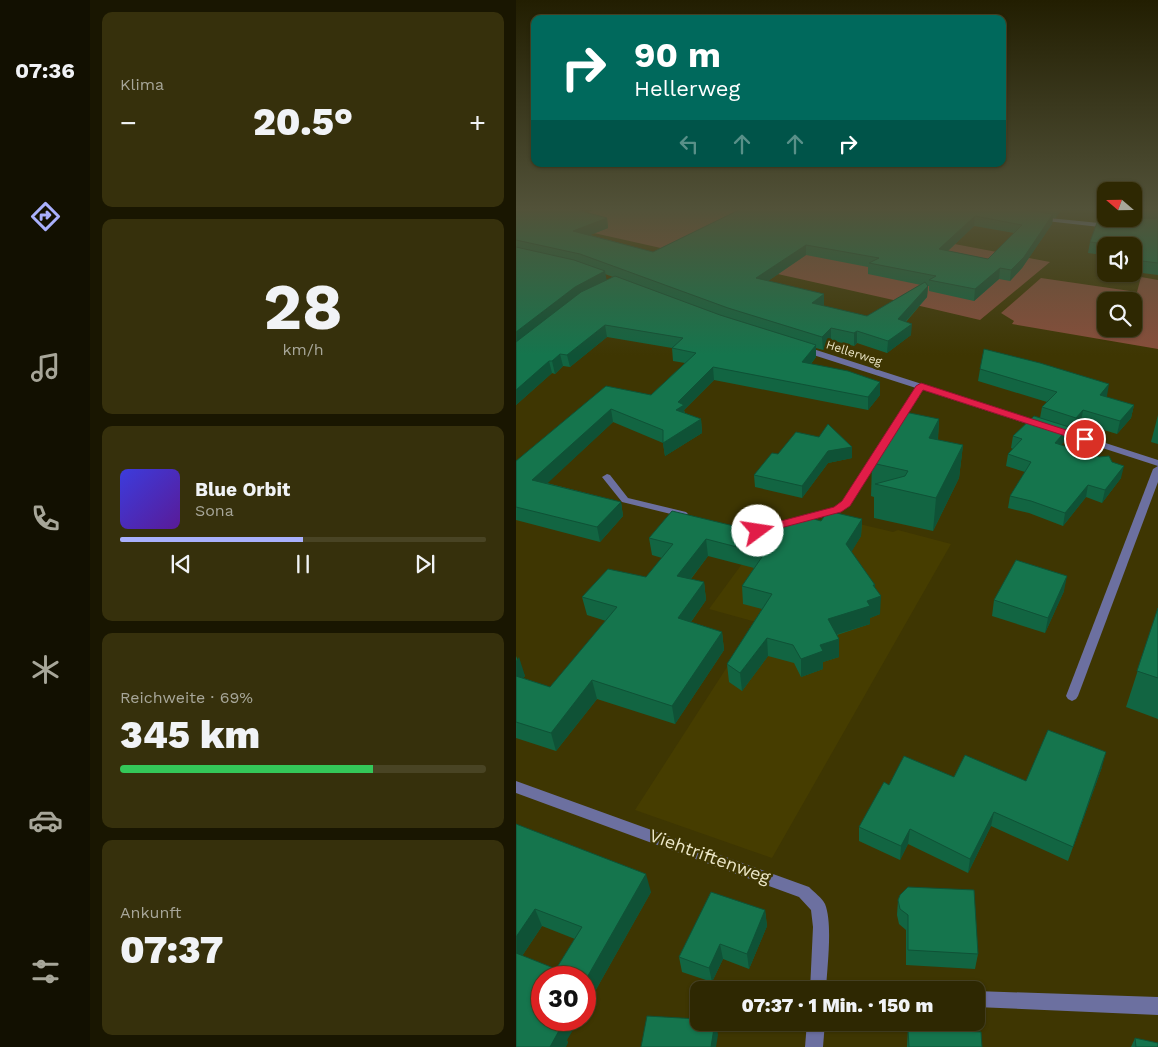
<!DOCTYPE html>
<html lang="de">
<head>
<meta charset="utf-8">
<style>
  :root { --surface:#2e2802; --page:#36300c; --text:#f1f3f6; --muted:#a7a699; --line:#494424; --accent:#a9b0fc }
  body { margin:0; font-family:"Work Sans",sans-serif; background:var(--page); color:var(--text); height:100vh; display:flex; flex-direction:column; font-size:19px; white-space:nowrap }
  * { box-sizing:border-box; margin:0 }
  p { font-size:16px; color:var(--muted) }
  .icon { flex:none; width:28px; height:28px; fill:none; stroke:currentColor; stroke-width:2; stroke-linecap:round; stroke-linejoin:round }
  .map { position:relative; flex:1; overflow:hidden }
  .details { display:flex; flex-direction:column; gap:12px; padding:12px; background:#191601; width:426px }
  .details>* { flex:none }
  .top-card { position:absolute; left:15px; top:15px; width:475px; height:152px; border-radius:10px; box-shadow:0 1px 4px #0004,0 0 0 1px var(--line); background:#00695c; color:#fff; overflow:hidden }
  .needle { width:32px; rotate:290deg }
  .buttons { position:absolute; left:581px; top:182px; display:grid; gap:10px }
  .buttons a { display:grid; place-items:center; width:45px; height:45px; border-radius:10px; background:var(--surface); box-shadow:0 1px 4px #0004,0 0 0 1px var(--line); font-size:25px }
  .speed { position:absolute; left:15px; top:966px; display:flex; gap:10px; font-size:25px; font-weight:700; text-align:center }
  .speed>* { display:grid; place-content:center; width:65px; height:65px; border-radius:50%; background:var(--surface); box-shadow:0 1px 4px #0004,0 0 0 1px var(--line); line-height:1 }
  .speed .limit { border:8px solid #d22; background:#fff; color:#111 }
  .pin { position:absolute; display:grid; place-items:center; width:42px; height:42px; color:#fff; margin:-21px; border:2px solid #fff; border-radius:50%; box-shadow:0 1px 5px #0007 }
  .me { position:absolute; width:55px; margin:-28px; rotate:76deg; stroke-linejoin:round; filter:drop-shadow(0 0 4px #0008) }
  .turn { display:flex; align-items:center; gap:18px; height:105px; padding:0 20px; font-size:22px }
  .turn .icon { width:65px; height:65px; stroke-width:2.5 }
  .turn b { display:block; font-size:35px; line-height:42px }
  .lanes { display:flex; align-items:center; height:48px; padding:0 20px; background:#0003; justify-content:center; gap:25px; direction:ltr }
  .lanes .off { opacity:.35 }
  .big { font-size:38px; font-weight:800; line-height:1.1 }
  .details .widget { flex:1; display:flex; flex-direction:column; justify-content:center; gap:8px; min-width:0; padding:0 18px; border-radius:10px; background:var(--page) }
  .details .dial { align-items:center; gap:0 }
  .dial b { font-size:65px; line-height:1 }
  .song { display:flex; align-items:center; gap:15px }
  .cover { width:60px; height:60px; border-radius:8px; background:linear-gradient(135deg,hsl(240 70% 55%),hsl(270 70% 35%)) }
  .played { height:5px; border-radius:2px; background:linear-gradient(90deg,var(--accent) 50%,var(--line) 50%) }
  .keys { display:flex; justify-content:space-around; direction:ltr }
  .heat { display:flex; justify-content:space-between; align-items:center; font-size:28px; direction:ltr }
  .charge { height:8px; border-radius:4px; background:linear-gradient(90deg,#34c759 69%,var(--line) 0) }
  .trip { position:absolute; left:174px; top:981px; width:295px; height:50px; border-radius:10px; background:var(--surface); box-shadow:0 1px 4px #0004,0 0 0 1px var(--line); font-weight:800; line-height:50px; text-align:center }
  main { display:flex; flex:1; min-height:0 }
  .tab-bar { display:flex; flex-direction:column; width:90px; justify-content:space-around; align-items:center; background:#121001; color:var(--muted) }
  .tab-bar .icon { width:35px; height:35px }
  .tab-bar .on { color:var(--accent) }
  .tab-bar b { font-size:22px; color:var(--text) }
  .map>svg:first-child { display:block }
</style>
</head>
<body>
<main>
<nav class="tab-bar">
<b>07:36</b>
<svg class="icon on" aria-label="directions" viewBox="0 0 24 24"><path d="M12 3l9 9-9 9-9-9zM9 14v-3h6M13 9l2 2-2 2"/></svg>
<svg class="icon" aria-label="music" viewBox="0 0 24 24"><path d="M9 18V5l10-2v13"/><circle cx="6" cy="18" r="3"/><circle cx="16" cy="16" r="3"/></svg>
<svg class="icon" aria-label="phone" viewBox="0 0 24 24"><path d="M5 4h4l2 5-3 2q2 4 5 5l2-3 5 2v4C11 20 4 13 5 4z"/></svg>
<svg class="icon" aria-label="climate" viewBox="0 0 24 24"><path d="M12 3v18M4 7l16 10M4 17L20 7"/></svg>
<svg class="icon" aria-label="car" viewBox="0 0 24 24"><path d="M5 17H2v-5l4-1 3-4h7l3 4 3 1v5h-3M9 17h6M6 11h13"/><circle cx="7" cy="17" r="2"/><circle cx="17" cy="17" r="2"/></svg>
<svg class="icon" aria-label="filters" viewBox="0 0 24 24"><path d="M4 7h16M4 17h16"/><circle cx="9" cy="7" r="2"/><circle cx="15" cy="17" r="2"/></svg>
</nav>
<section class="details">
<div class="widget"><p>Klima</p>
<div class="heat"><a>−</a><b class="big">20.5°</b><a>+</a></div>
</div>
<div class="widget dial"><b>28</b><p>km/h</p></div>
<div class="widget">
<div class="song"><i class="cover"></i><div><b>Blue Orbit</b><p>Sona</p></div></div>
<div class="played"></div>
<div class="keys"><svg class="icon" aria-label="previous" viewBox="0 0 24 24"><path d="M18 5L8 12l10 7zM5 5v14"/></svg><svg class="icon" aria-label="pause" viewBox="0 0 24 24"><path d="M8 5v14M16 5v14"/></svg><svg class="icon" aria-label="next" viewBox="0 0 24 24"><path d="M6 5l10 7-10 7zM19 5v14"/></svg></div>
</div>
<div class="widget"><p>Reichweite · 69%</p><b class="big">345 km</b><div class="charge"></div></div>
<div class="widget"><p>Ankunft</p><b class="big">07:37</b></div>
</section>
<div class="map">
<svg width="642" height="1047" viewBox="0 0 642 1047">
  <rect width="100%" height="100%" fill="#3e3602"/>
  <polygon fill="#463d00" points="314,517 377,532 382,530 435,544 256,858 119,810 240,622 193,609 245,538"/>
  <g fill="#884e3b" fill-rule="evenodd">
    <path d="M83,208H248L534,262L464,320C324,287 183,257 42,225Z"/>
    <path d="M625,277L642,280V349L496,324L498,321L485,313L525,278L621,292ZM590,301H618V329H590Z"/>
  </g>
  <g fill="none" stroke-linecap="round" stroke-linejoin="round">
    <g fill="#6c70a0" fill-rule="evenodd">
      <polygon points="285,347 291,347 527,423 528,425 524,428 521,427 407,390 333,506 325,512 242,534 221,531 220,529 221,527 242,528 319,508 326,502 400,388 285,351"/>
      <polygon points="540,427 642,460 642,466 537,432 536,430 537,428"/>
      <polygon points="642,466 642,482 562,696 560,699 556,701 552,699 550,696 637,469"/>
      <polygon points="91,474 94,475 112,498 170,512 172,514 167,517 106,502 86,477"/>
      <path d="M0,781L293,887C298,892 306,898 309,904C317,924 311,967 310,990H294L297,927L295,910L283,897L0,793Z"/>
      <polygon points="460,991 642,997 642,1015 460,1007"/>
      <polygon points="291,1022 309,1022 307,1047 289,1047"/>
    </g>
    <polygon fill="#8a8fdc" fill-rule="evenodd" points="523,217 593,224 596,226 593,228 521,220 521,218"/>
  </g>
  <g fill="#126542" fill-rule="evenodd">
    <path d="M0,208L91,218L92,228L74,235L137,252L227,208H546L540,218H537L536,224L506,268L494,281L483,279L458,301L413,291V286H412L411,297L390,322L395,335L371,353L341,343L338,346L315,340L307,350L300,348V357L295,364L364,382V395L352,410L198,380L168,410L169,413L185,419L186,433L149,456L147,443L97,422L31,483L105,502L107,516L84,542L0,520V461L90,386L135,395L169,363L157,361L156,348L91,337L54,367L47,366L39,374L36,373L0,405ZM458,226L498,233L472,259L432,251ZM290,255L352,267V274L405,285L351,316L308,306V294L252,281ZM89,274L97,277L90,280Z"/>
    <polygon points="590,208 590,219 618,219 618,208 642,208 642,275 618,272 618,246 590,246 590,268 585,267 587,255 572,253 574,242 584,217 586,211"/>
    <polygon points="464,369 591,396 590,397 618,405 615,418 601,434 565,423 558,431 553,429 551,438 545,445 605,478 586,503 570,497 547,526 513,513 492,508 494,496 509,472 490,466 492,454 497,449 495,448 497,436 524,418 526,407 531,402 462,381"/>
    <polygon points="642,415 642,444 635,442"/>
    <polygon points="423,419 422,440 447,445 443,478 417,531 358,518 358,497 355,496 356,463"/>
    <polygon points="336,447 336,458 312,463 286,498 239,487 238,475"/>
    <polygon points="346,519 345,536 335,552 359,588 364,614 354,618 354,624 321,635 323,639 323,657 307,662 307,669 285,677 278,663 252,656 226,691 213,682 211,664 246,609 227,604 226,586 238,568 192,556 175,579 188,582 190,600 175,622 206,632 208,650 159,724 81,699 40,751 0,738 0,656 9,676 7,678 34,687 90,621 71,615 66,597 130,577 146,558 136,555 133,538 259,536 305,521"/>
    <polygon points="548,591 529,633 476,616 478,600"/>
    <polygon points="642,608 642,719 610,707"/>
    <polygon points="586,767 552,861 475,826 452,873 392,844 384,860 343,841 343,827 373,785 438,777 510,781"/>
    <path d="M0,824L135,892L69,1009V978L51,1040L52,1043L0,1047ZM26,926L59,939L40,969L6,956Z"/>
    <polygon points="382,900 462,954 459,969 390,965 390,930 383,924 381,915"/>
    <polygon points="249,910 251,926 233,969 207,959 196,982 166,972 163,957"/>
    <polygon points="409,1024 447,1031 466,1047 391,1047 392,1029 408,1029"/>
    <polygon points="619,1038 642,1047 615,1047"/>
  </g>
  <g fill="#0f5236">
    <polygon points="541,208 546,208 540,218"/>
    <polygon points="537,214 536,224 506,268 494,281 495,270"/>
    <polygon points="459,216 458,226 422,260 423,249"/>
    <polygon points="91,218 92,228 59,241 57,231"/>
    <polygon points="290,245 290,255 240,289 240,278"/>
    <polygon points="484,268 483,279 458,301 459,289"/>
    <polygon points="89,271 91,282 0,347 0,332 59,287"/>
    <polygon points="412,286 411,297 381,331 382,319"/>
    <polygon points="308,294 308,306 296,303"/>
    <polygon points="396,324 395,335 371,353 372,341"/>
    <polygon points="89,325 91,337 54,367 51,355"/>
    <polygon points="315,328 315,340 307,350 306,337"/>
    <polygon points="341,331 341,343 338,346 338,333"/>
    <polygon points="300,345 300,357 286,375 286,362"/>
    <polygon points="44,354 47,366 39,374 36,361"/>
    <polygon points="33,361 36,373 0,405 0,390"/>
    <polygon points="197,367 198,380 168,410 169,418 160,410 162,402"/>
    <polygon points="364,382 364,395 352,410 352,397"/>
    <polygon points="593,384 591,396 581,407 584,395"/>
    <polygon points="618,405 615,418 601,434 604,421"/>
    <polygon points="95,409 97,422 20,494 16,480"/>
    <polygon points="567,410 565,423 558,431 560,418"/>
    <polygon points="185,419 186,433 149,456 147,443"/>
    <polygon points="423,419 421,451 413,438"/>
    <polygon points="553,427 551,438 537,455 539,443"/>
    <polygon points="447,445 443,478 417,531 420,498"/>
    <polygon points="336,447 336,458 312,463 286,498 286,486 312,451"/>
    <polygon points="608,466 605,478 586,503 589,490"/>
    <polygon points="572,485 570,497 547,526 549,513"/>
    <polygon points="105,502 107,516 84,542 81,527"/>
    <polygon points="346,519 345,536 330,561 330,544"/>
    <polygon points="190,539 192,556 164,593 161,576"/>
    <polygon points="551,576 548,591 529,633 532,618"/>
    <polygon points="188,582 190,600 165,636 162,618"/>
    <polygon points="357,585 359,585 358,598 365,596 364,614 354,618 354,624 312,637 312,619 351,601"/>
    <polygon points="206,632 208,650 159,724 156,706"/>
    <polygon points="251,638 252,656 226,691 224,673"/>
    <polygon points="323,639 323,657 307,662 307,669 285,677 285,659 304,645"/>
    <polygon points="3,657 9,676 0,687 0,661"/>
    <polygon points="76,680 81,699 40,751 35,733"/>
    <polygon points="590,752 586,767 552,861 557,847"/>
    <polygon points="478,812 475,826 452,873 454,859"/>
    <polygon points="394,829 392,844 384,860 385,846"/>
    <polygon points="130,874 135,892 69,1009 69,981"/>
    <polygon points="19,909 26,926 0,965 0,937"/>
    <polygon points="249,910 251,926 233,969 231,954"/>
    <polygon points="204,944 207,959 196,982 193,968"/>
    <polygon points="47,1020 63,1020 51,1040 52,1043 50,1047 34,1047 43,1026"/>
    <polygon points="199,1022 200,1022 202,1035 200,1047 195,1047"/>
  </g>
  <g fill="#15754d" stroke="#0f5236" fill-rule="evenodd">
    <path d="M0,208H54L91,218L57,231L137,252L227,208H497L537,214L508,257L495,270L484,268L459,289L413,280L420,276L353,263L363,258L290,245L240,278L308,294L296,303L351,316L409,282L412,286L382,319L396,324L372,341L341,331L338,333L315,328L306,337L212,308L64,254L0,240ZM459,216L506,225L472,259L423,249Z"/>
    <rect x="586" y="208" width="4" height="3"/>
    <rect x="618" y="208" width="24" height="3"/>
    <polygon points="583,217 590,218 590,219 642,218 642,263 618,260 618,246 590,246 590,256 587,256 590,244 574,242"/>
    <polygon points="0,247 58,260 89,271 59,287 0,332"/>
    <polygon points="99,276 204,315 300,345 286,362 332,371 364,382 352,397 197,367 162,402 168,405 160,410 185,419 147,443 147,430 95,409 16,480 105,502 81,527 0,507 0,461 90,386 135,395 180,353 156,348 167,338 89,325 51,355 44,354 36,361 33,361 0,390 0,342 65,292"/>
    <polygon points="468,349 524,363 593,384 584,395 618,405 604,421 567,410 560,418 526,407 541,392 464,369"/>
    <polygon points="389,412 423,419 413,438 447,445 420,498 359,484 389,476 392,471 356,463"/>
    <polygon points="518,416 553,427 539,443 583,457 593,456 596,462 608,466 589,490 572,485 549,513 515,501 494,496 515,462 492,454 506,439 497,436"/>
    <polygon points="312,424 336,447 312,451 286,486 238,475 256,453 262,454 280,432 303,437"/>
    <polygon points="156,511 259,536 268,525 294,518 305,521 312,511 346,519 330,544 359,585 357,585 365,596 351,601 354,606 312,619 323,639 304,645 307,651 285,659 277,645 251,638 224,673 211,664 256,594 226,586 248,554 190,539 161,576 188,582 162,618 206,632 156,706 76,680 35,733 0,722 0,676 34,687 101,607 66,597 92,569 130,577 157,544 133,538"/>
    <polygon points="500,560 551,576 532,618 478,600"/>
    <polygon points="642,608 642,678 621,671"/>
    <polygon points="532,730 590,752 557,847 478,812 454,859 394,829 385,846 343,827 368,782 373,785 388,756 438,777 449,755 510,781"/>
    <polygon points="0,824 130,874 69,981 69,978 26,978 26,1020 47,1020 43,1026 45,1027 34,1047 0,1047 0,953 40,969 66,927 19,909 0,937"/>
    <polygon points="392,887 458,890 462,954 392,950 392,915 384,909 382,900 384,895"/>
    <polygon points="195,892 249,910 231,954 204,944 193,968 163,957"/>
    <polygon points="131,1016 182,1019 182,1022 199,1022 195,1047 125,1047"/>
    <polygon points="409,1024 447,1026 447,1031 465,1032 466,1047 393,1047 392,1029 409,1029"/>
    <polygon points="619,1038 642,1043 642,1047 620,1047"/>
  </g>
  <linearGradient id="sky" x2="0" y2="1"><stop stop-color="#221e01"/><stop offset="0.59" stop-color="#525239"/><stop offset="1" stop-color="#525239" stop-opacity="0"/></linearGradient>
  <rect width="642" height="355" fill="url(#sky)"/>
  <polygon fill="#e11d48" stroke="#92132f" points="405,383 572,437 574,439 569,442 565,441 407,390 334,506 325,512 242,534 238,533 237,531 238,528 318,507 326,501 400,386"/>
  <g text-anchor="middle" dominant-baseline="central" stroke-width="5" stroke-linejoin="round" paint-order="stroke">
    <g font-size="12" fill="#ebe6c7" stroke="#3e3602">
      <text transform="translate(338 353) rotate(18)">Hellerweg</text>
    </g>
    <g font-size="18" fill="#ebe6c7" stroke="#3e3602">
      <text transform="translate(194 856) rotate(20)">Viehtriftenweg</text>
    </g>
  </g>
</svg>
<div class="buttons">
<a><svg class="needle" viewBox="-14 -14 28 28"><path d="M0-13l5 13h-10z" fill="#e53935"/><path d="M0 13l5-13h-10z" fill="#a7a699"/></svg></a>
<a><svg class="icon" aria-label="sound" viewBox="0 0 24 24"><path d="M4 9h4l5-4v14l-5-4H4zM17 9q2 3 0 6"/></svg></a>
<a><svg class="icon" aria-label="search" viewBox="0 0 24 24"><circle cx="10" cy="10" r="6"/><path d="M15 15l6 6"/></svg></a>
</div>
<div class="speed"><div class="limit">30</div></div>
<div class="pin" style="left:569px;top:439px;background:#d93025"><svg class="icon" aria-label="arrive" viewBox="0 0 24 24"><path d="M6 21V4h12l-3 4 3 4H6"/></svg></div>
<svg class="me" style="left:242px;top:531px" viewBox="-20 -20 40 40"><circle r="19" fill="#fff"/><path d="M0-13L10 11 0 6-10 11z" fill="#e11d48"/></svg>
<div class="trip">07:37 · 1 Min. · 150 m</div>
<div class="top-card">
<div class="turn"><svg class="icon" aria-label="right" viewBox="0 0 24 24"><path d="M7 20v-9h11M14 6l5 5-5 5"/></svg><div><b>90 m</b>Hellerweg</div></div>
<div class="lanes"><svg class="icon off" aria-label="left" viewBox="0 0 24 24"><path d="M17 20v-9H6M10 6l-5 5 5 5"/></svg><svg class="icon off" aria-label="ahead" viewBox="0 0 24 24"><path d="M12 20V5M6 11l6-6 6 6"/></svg><svg class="icon off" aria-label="ahead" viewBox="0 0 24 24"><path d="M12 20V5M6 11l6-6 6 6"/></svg><svg class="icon" aria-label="right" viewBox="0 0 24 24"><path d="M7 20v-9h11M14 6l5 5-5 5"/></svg></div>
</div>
</div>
</main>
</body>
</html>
